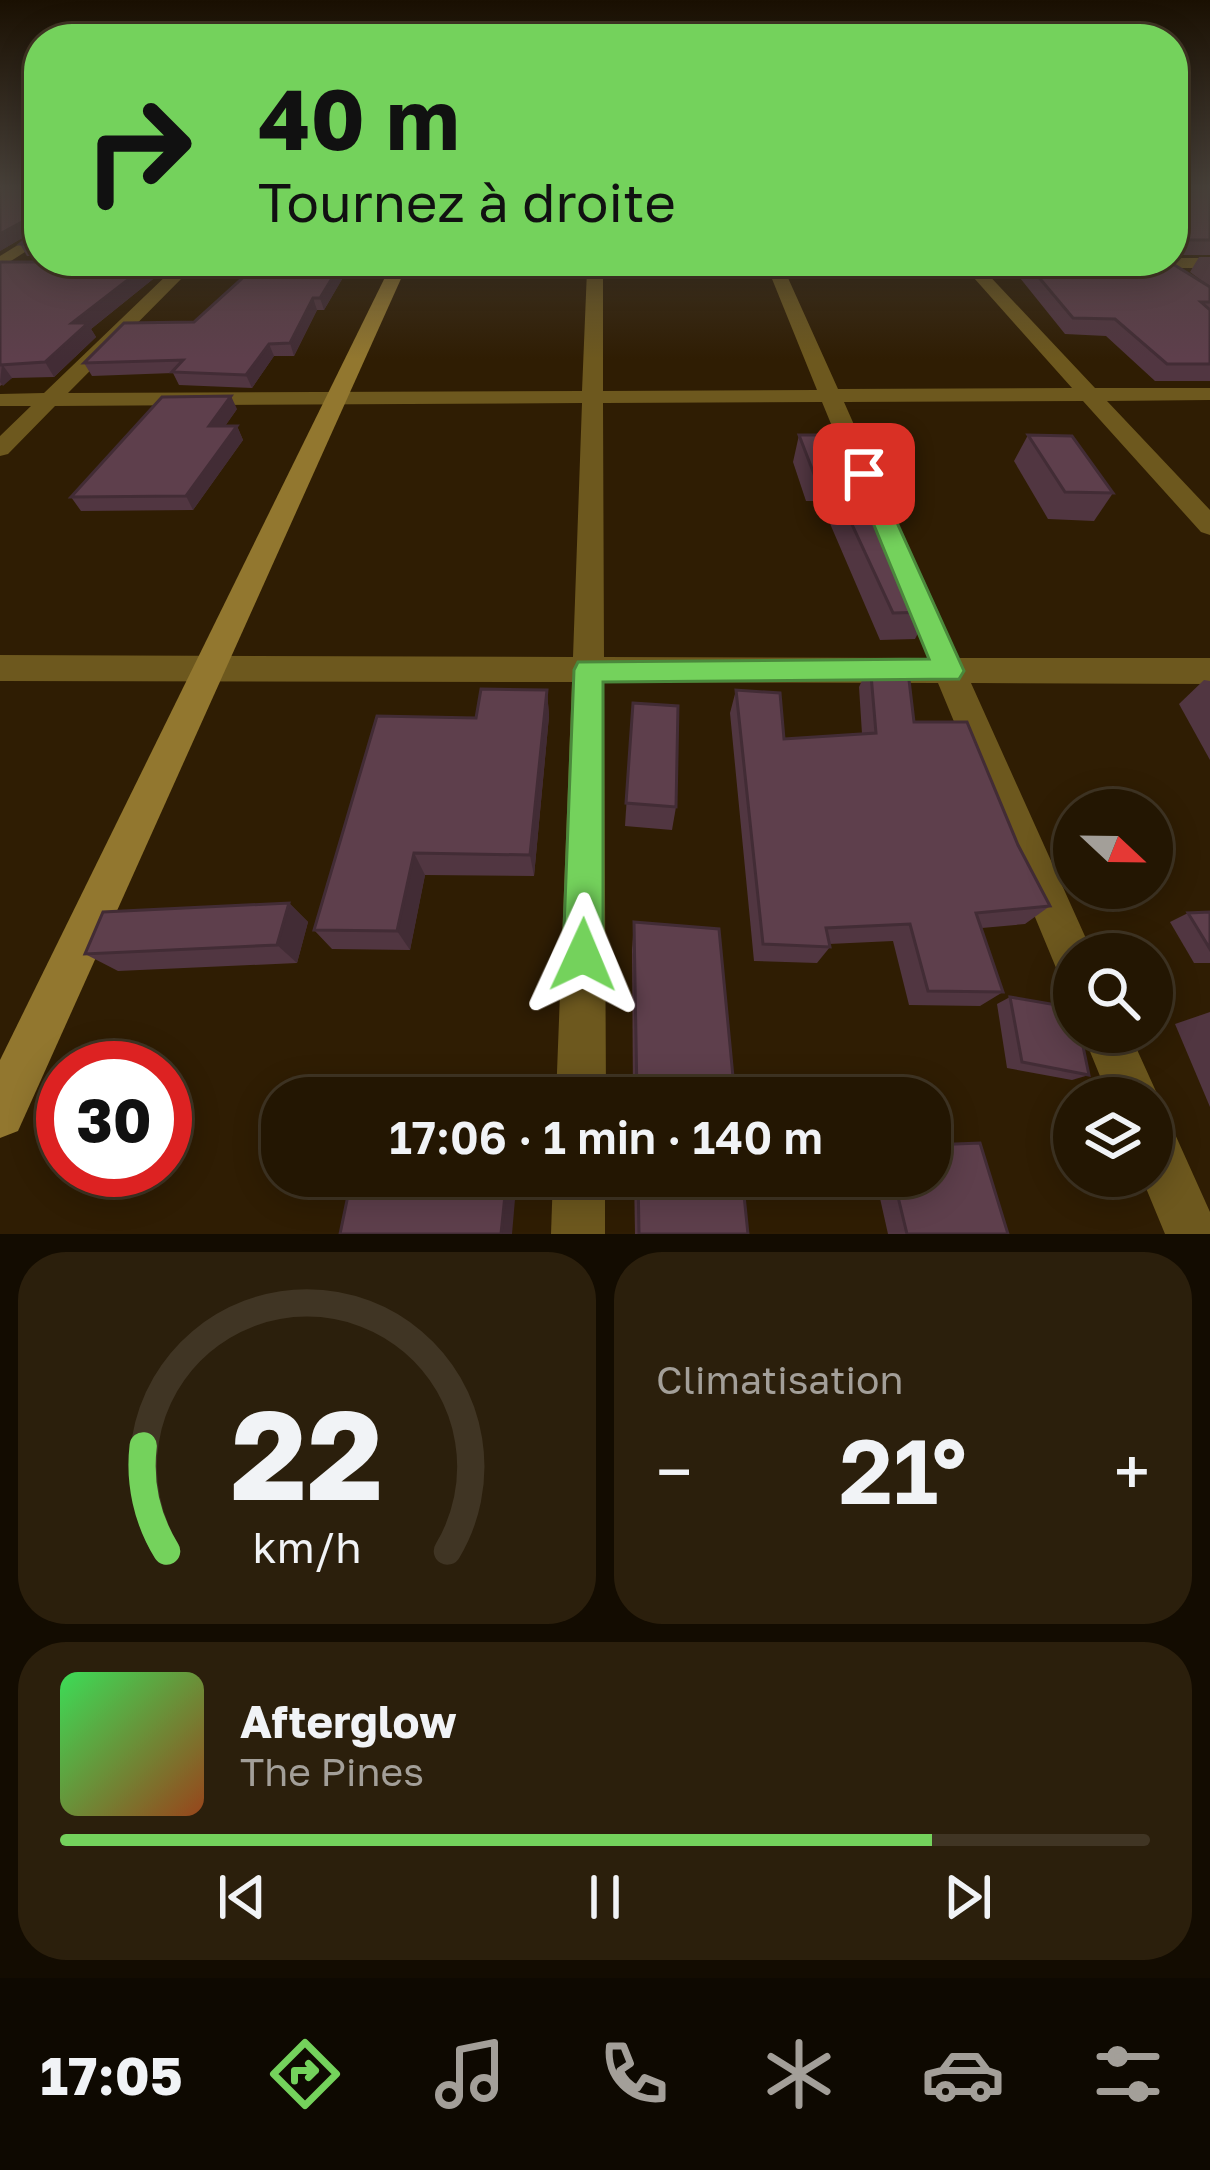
<!DOCTYPE html>
<html lang="fr">
<head>
<meta charset="utf-8">
<style>
  :root { --surface:#231602; --page:#2b1f0c; --text:#f1f3f6; --muted:#a39f99; --line:#403524; --accent:#74d25c }
  body { margin:0; font-family:"Golos Text",sans-serif; background:var(--page); color:var(--text); height:100vh; display:flex; flex-direction:column; font-size:45px; white-space:nowrap }
  * { box-sizing:border-box; margin:0 }
  p { font-size:39px; color:var(--muted) }
  .icon { flex:none; width:66px; height:66px; fill:none; stroke:currentColor; stroke-width:2; stroke-linecap:round; stroke-linejoin:round }
  .map { position:relative; height:1234px; overflow:hidden }
  .panel { display:flex; flex-direction:column; gap:18px; padding:18px; background:#130c01; flex:1 }
  .panel>* { flex:none }
  .top-card { position:absolute; left:24px; top:24px; width:1164px; height:252px; border-radius:48px; box-shadow:0 6px 30px #0003,0 0 0 3px var(--line); background:#74d25c; color:#111; overflow:hidden }
  .needle { width:78px; rotate:112deg }
  .controls { position:absolute; left:1053px; top:789px; display:grid; gap:24px }
  .controls a { display:grid; place-items:center; width:120px; height:120px; border-radius:50%; background:var(--surface); box-shadow:0 6px 30px #0003,0 0 0 3px var(--line); font-size:60px }
  .speed { position:absolute; left:36px; top:1041px; display:flex; gap:24px; font-size:60px; font-weight:700; text-align:center }
  .speed>* { display:grid; place-content:center; width:156px; height:156px; border-radius:50%; background:var(--surface); box-shadow:0 6px 30px #0003,0 0 0 3px var(--line); line-height:1 }
  .speed .limit { border:18px solid #d22; background:#fff; color:#111 }
  .pin { position:absolute; display:grid; place-items:center; width:102px; height:102px; color:#fff; margin:-51px; border-radius:24px; box-shadow:0 6px 18px #0006 }
  .me { position:absolute; width:132px; margin:-66px; rotate:1deg; stroke-linejoin:round; filter:drop-shadow(0 0 9px #0008) }
  .turn { display:flex; align-items:center; gap:42px; height:252px; padding:0 36px; font-size:54px }
  .turn .icon { width:156px; height:156px; stroke-width:2.5 }
  .turn b { display:block; font-size:84px; line-height:102px }
  .big { font-size:90px; font-weight:600; line-height:1.1 }
  .panel .widget { flex:1; display:flex; flex-direction:column; justify-content:center; gap:18px; min-width:0; padding:0 42px; border-radius:48px; background:var(--page) }
  .panel .dial { align-items:center; gap:0 }
  .dial svg { height:312px; overflow:visible; fill:none; stroke:var(--line); stroke-width:7; stroke-linecap:round; text-anchor:middle }
  .dial text { fill:var(--text); stroke:none }
  .song { display:flex; align-items:center; gap:36px }
  .cover { width:144px; height:144px; border-radius:18px; background:linear-gradient(135deg,hsl(130 70% 55%),hsl(20 70% 35%)) }
  .played { height:12px; border-radius:6px; background:linear-gradient(90deg,var(--accent) 80%,var(--line) 80%) }
  .keys { display:flex; justify-content:space-around; direction:ltr }
  .heat { display:flex; justify-content:space-between; align-items:center; font-size:66px; direction:ltr }
  .panel .tiles { flex:1; display:grid; gap:18px; grid-template-columns:1fr 1fr }
  .widget:last-child { grid-column:span 2 }
  .trip { position:absolute; left:261px; top:1077px; width:690px; height:120px; border-radius:48px; background:var(--surface); box-shadow:0 6px 30px #0003,0 0 0 3px var(--line); font-weight:600; line-height:120px; text-align:center }
  .dock { display:flex; height:192px; justify-content:space-around; align-items:center; background:#0e0901; color:var(--muted) }
  .dock .icon { width:84px; height:84px }
  .dock .on { color:var(--accent) }
  .dock b { font-size:54px; color:var(--text) }
  .map>svg:first-child { display:block }
</style>
</head>
<body>
<div class="map">
<svg width="1210" height="1234" viewBox="0 0 1210 1234">
  <rect width="100%" height="100%" fill="#2f1d03"/>
  <g fill="none" stroke-linecap="round" stroke-linejoin="round">
    <g fill="#6d581e" fill-rule="evenodd">
      <polygon points="39,232 39,243 0,268 0,256"/>
      <polygon points="1173,258 1210,258 1210,268 1132,268 1124,263"/>
      <path d="M181,261H1054V267L1048,269H983L1095,388H1210V400L1107,401L1210,510V535L1201,532L1083,401L844,402L874,470L862,477L850,470L822,402L603,403L604,657L928,658L896,580L910,570L924,580L959,658H1210V684L971,683L1093,954H1074V982L1059,975L938,683L604,682L606,1098H556L572,682L0,681V655L573,657L582,403L55,406L8,454L0,456V436L31,406H0V394L44,393L171,271H112L104,266L106,263ZM768,269L817,390L603,391V270ZM784,269H966L1072,388L838,389ZM587,270L582,391L68,393L189,271Z"/>
      <polygon points="1082,1032 1129,1032 1159,1098 1152,1114 1152,1098 1109,1098"/>
      <polygon points="1152,1116 1170,1123 1210,1212 1210,1234 1165,1234 1141,1176 1152,1176"/>
      <polygon points="553,1176 605,1176 605,1234 551,1234"/>
    </g>
    <polygon fill="#92772f" fill-rule="evenodd" points="393,261 409,261 18,1131 0,1138 0,1060"/>
  </g>
  <g fill="#513641">
    <polygon points="0,186 39,186 39,256 27,256 20,244 36,230 0,251"/>
    <rect x="1173" y="186" width="37" height="69"/>
    <polygon points="1199,257 1210,257 1210,287 1190,272"/>
    <polygon points="1013,261 1168,261 1210,287 1210,381 1155,381 1106,336 1065,334 1020,278 1008,272"/>
    <polygon points="0,262 158,275 91,329 96,337 54,377 12,378 0,386"/>
    <polygon points="345,274 324,310 317,310 294,356 274,356 252,388 179,385 173,373 92,376 84,363 194,322"/>
    <polygon points="237,409 225,426 237,426 243,440 193,510 81,511 71,497"/>
    <polygon points="799,435 847,435 929,612 915,639 880,640 822,505 823,501 806,501 793,462"/>
    <polygon points="1028,435 1113,493 1094,521 1048,519 1014,461"/>
    <polygon points="870,663 914,722 1018,845 1050,906 1025,924 982,928 1003,992 980,1006 909,1005 893,941 829,944 830,947 817,963 754,961 730,713 736,690 784,739 862,734 859,687"/>
    <polygon points="1204,680 1210,681 1210,760 1179,704"/>
    <polygon points="547,690 549,716 534,876 425,875 410,950 332,949 314,930 476,718"/>
    <polygon points="633,703 676,807 672,830 625,826"/>
    <polygon points="289,903 308,922 297,963 118,971 85,954"/>
    <polygon points="1210,912 1210,963 1194,963 1170,922 1188,913"/>
    <polygon points="634,922 735,1098 633,1098 632,949"/>
    <polygon points="1010,997 1089,1075 1072,1080 1007,1068 997,1004"/>
    <polygon points="1210,1012 1210,1107 1175,1024"/>
    <polygon points="634,1176 742,1176 748,1234 635,1234"/>
    <polygon points="875,1176 930,1176 1008,1234 888,1234"/>
  </g>
  <g fill="#422c35">
    <polygon points="33,216 39,228 0,251 0,234"/>
    <polygon points="151,262 158,275 91,329 96,337 54,377 45,362 72,323"/>
    <polygon points="342,262 345,274 324,310 320,298"/>
    <polygon points="313,298 317,310 294,356 290,343"/>
    <polygon points="269,344 274,356 252,388 246,375"/>
    <polygon points="2,364 12,378 3,386 0,382"/>
    <polygon points="231,396 237,409 216,439 209,426"/>
    <polygon points="237,426 243,440 193,510 186,496"/>
    <polygon points="547,690 549,716 534,876 530,855"/>
    <polygon points="414,853 425,875 410,950 397,931"/>
    <polygon points="289,903 308,922 297,963 277,945"/>
    <polygon points="507,1176 517,1176 512,1234 501,1234"/>
  </g>
  <g fill="#5e3f4c" stroke="#422c35" stroke-width="3">
    <polygon points="0,186 39,186 39,244 20,244 36,231 33,216 0,234"/>
    <rect x="1173" y="186" width="37" height="54"/>
    <polygon points="1023,261 1168,261 1210,287 1210,302 1201,302 1210,310 1210,364 1167,364 1115,319 1073,318 1026,262"/>
    <polygon points="0,262 151,262 72,323 88,323 45,362 0,365"/>
    <polygon points="342,262 320,298 313,298 290,343 269,344 246,375 172,372 183,360 84,363 124,323 194,322 259,263"/>
    <polygon points="231,396 209,426 237,426 186,496 71,497 162,397"/>
    <polygon points="799,435 847,435 929,612 893,613 830,477 840,474 814,474"/>
    <polygon points="1028,435 1072,436 1113,493 1065,492"/>
    <polygon points="870,663 907,663 914,722 967,722 1018,845 1050,906 976,913 1003,992 928,991 910,924 826,928 830,947 763,944 736,690 780,693 784,739 876,733"/>
    <polygon points="481,689 547,690 530,855 414,853 397,931 314,930 377,716 476,718"/>
    <polygon points="633,703 678,706 676,807 626,803"/>
    <polygon points="289,903 277,945 85,954 103,912"/>
    <polygon points="1210,912 1210,949 1188,913"/>
    <polygon points="634,922 719,929 735,1098 637,1098"/>
    <polygon points="1010,997 1074,1008 1074,1032 1080,1032 1089,1075 1022,1062"/>
    <polygon points="372,1087 515,1092 515,1098 369,1098"/>
    <polygon points="980,1143 1008,1234 907,1234 893,1176 930,1176 930,1145"/>
    <polygon points="352,1176 507,1176 501,1234 340,1234"/>
    <polygon points="638,1176 742,1176 748,1234 639,1234"/>
  </g>
  <linearGradient id="sky" x2="0" y2="1"><stop stop-color="#1a1002"/><stop offset="0.52" stop-color="#474039"/><stop offset="1" stop-color="#474039" stop-opacity="0"/></linearGradient>
  <rect width="1210" height="359" fill="url(#sky)"/>
  <polygon fill="#74d25c" stroke="#4b883c" stroke-width="3" points="864,468 875,474 964,671 959,679 603,682 603,955 597,969 583,975 569,969 563,955 574,670 578,662 929,659 853,474"/>
</svg>
<div class="controls">
<a><svg class="needle" viewBox="-14 -14 28 28"><path d="M0-13l5 13h-10z" fill="#e53935"/><path d="M0 13l5-13h-10z" fill="#a39f99"/></svg></a>
<a><svg class="icon" aria-label="search" viewBox="0 0 24 24"><circle cx="10" cy="10" r="6"/><path d="M15 15l6 6"/></svg></a>
<a><svg class="icon" aria-label="layers" viewBox="0 0 24 24"><path d="M12 4l9 5-9 5-9-5zM3 14l9 5 9-5"/></svg></a>
</div>
<div class="speed"><div class="limit">30</div></div>
<div class="pin" style="left:864px;top:474px;background:#d93025"><svg class="icon" aria-label="arrive" viewBox="0 0 24 24"><path d="M6 21V4h12l-3 4 3 4H6"/></svg></div>
<svg class="me" style="left:583px;top:955px" viewBox="-20 -20 40 40"><path d="M0-17L14 15 0 8-14 15z" fill="#74d25c" stroke="#fff" stroke-width="4"/></svg>
<div class="trip">17:06 · 1 min · 140 m</div>
<div class="top-card">
<div class="turn"><svg class="icon" aria-label="right" viewBox="0 0 24 24"><path d="M7 20v-9h11M14 6l5 5-5 5"/></svg><div><b>40 m</b>Tournez à droite</div></div>
</div>
</div>
<section class="panel">
<div class="tiles">
<div class="widget dial"><svg viewBox="0 0 100 80">
<path d="M14 69A42 42 0 1 1 86 69"/>
<path d="M14 69A42 42 0 0 1 8 42" stroke="#74d25c"/>
<text x="50" y="56" font-size="32" font-weight="700">22</text>
<text x="50" y="72" font-size="11">km/h</text>
</svg></div>
<div class="widget"><p>Climatisation</p>
<div class="heat"><a>−</a><b class="big">21°</b><a>+</a></div>
</div>
<div class="widget">
<div class="song"><i class="cover"></i><div><b>Afterglow</b><p>The Pines</p></div></div>
<div class="played"></div>
<div class="keys"><svg class="icon" aria-label="previous" viewBox="0 0 24 24"><path d="M18 5L8 12l10 7zM5 5v14"/></svg><svg class="icon" aria-label="pause" viewBox="0 0 24 24"><path d="M8 5v14M16 5v14"/></svg><svg class="icon" aria-label="next" viewBox="0 0 24 24"><path d="M6 5l10 7-10 7zM19 5v14"/></svg></div>
</div>
</div>
</section>
<nav class="dock">
<b>17:05</b>
<svg class="icon on" aria-label="directions" viewBox="0 0 24 24"><path d="M12 3l9 9-9 9-9-9zM9 14v-3h6M13 9l2 2-2 2"/></svg>
<svg class="icon" aria-label="music" viewBox="0 0 24 24"><path d="M9 18V5l10-2v13"/><circle cx="6" cy="18" r="3"/><circle cx="16" cy="16" r="3"/></svg>
<svg class="icon" aria-label="phone" viewBox="0 0 24 24"><path d="M5 4h4l2 5-3 2q2 4 5 5l2-3 5 2v4C11 20 4 13 5 4z"/></svg>
<svg class="icon" aria-label="climate" viewBox="0 0 24 24"><path d="M12 3v18M4 7l16 10M4 17L20 7"/></svg>
<svg class="icon" aria-label="car" viewBox="0 0 24 24"><path d="M5 17H2v-5l4-1 3-4h7l3 4 3 1v5h-3M9 17h6M6 11h13"/><circle cx="7" cy="17" r="2"/><circle cx="17" cy="17" r="2"/></svg>
<svg class="icon" aria-label="filters" viewBox="0 0 24 24"><path d="M4 7h16M4 17h16"/><circle cx="9" cy="7" r="2"/><circle cx="15" cy="17" r="2"/></svg>
</nav>
</body>
</html>
